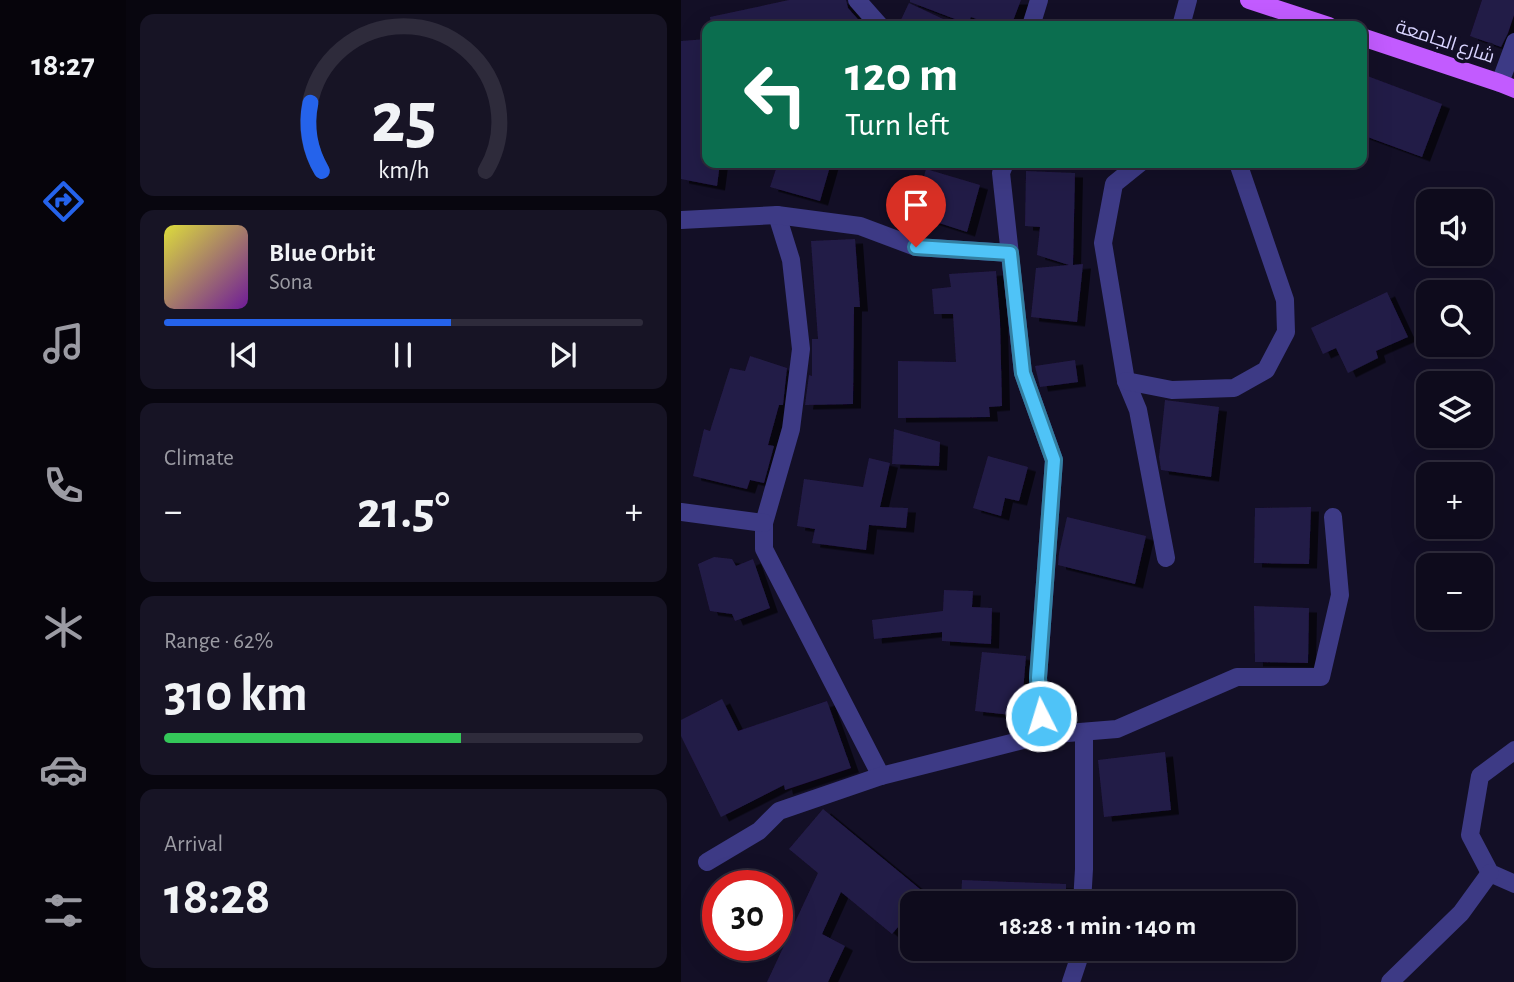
<!DOCTYPE html>
<html lang="en">
<head>
<meta charset="utf-8">
<style>
  :root { --surface:#0e0b1c; --page:#171425; --text:#f1f3f6; --muted:#9b9ba3; --line:#2e2b3b; --accent:#2563eb }
  body { margin:0; font-family:"Alegreya Sans",Cairo,sans-serif; background:var(--page); color:var(--text); height:100vh; display:flex; flex-direction:column; font-size:26px; white-space:nowrap }
  * { box-sizing:border-box; margin:0 }
  p { font-size:23px; color:var(--muted) }
  .icon { flex:none; width:38px; height:38px; fill:none; stroke:currentColor; stroke-width:2; stroke-linecap:round; stroke-linejoin:round }
  .map { position:relative; flex:1; overflow:hidden }
  .details { display:flex; flex-direction:column; gap:14px; padding:14px; background:#08060f; width:555px }
  .details>* { flex:none }
  .top-card { position:absolute; left:21px; top:21px; width:665px; height:147px; border-radius:14px; box-shadow:0 7px 28px #0002,0 0 0 2px var(--line); background:#0b6e4f; color:#fff; overflow:hidden }
  .fabs { position:absolute; left:735px; top:189px; display:grid; gap:14px }
  .fabs a { display:grid; place-items:center; width:77px; height:77px; border-radius:14px; background:var(--surface); box-shadow:0 7px 28px #0002,0 0 0 2px var(--line); font-size:35px }
  .speed { position:absolute; left:21px; top:870px; display:flex; gap:14px; font-size:35px; font-weight:700; text-align:center }
  .speed>* { display:grid; place-content:center; width:91px; height:91px; border-radius:50%; background:var(--surface); box-shadow:0 7px 28px #0002,0 0 0 2px var(--line); line-height:1 }
  .speed .limit { border:10px solid #d22; background:#fff; color:#111 }
  .pin { position:absolute; display:grid; place-items:center; width:60px; height:60px; color:#fff; margin:-72px -30px; border-radius:50% 50% 50% 0; rotate:-45deg; box-shadow:0 0 7px #0007 }
  .pin .icon { rotate:45deg }
  .me { position:absolute; width:77px; margin:-38px; rotate:355deg; stroke-linejoin:round; filter:drop-shadow(0 0 5px #0008) }
  .turn { display:flex; align-items:center; gap:24px; height:147px; padding:0 28px; font-size:32px }
  .turn .icon { width:91px; height:91px; stroke-width:2.5 }
  .turn b { display:block; font-size:49px; line-height:60px }
  .big { font-size:52px; font-weight:700; line-height:1.1 }
  .details .widget { flex:1; display:flex; flex-direction:column; justify-content:center; gap:10px; min-width:0; padding:0 24px; border-radius:14px; background:var(--page) }
  .details .dial { align-items:center; gap:0 }
  .dial svg { height:182px; overflow:visible; fill:none; stroke:var(--line); stroke-width:7; stroke-linecap:round; text-anchor:middle }
  .dial text { fill:var(--text); stroke:none }
  .song { display:flex; align-items:center; gap:21px }
  .cover { width:84px; height:84px; border-radius:10px; background:linear-gradient(135deg,hsl(60 70% 55%),hsl(280 70% 35%)) }
  .played { height:7px; border-radius:4px; background:linear-gradient(90deg,var(--accent) 60%,var(--line) 60%) }
  .keys { display:flex; justify-content:space-around; direction:ltr }
  .heat { display:flex; justify-content:space-between; align-items:center; font-size:38px; direction:ltr }
  .charge { height:10px; border-radius:5px; background:linear-gradient(90deg,#34c759 62%,var(--line) 0) }
  .trip { position:absolute; left:219px; top:891px; width:396px; height:70px; border-radius:14px; background:var(--surface); box-shadow:0 7px 28px #0002,0 0 0 2px var(--line); font-weight:700; line-height:70px; text-align:center }
  main { display:flex; flex:1; min-height:0 }
  .dock { display:flex; flex-direction:column; width:126px; justify-content:space-around; align-items:center; background:#06040b; color:var(--muted) }
  .dock .icon { width:49px; height:49px }
  .dock .selected { color:var(--accent) }
  .dock b { font-size:32px; color:var(--text) }
  .map>svg:first-child { display:block }
</style>
</head>
<body>
<main>
<nav class="dock">
<b>18:27</b>
<svg class="icon selected" aria-label="directions" viewBox="0 0 24 24"><path d="M12 3l9 9-9 9-9-9zM9 14v-3h6M13 9l2 2-2 2"/></svg>
<svg class="icon" aria-label="music" viewBox="0 0 24 24"><path d="M9 18V5l10-2v13"/><circle cx="6" cy="18" r="3"/><circle cx="16" cy="16" r="3"/></svg>
<svg class="icon" aria-label="phone" viewBox="0 0 24 24"><path d="M5 4h4l2 5-3 2q2 4 5 5l2-3 5 2v4C11 20 4 13 5 4z"/></svg>
<svg class="icon" aria-label="climate" viewBox="0 0 24 24"><path d="M12 3v18M4 7l16 10M4 17L20 7"/></svg>
<svg class="icon" aria-label="car" viewBox="0 0 24 24"><path d="M5 17H2v-5l4-1 3-4h7l3 4 3 1v5h-3M9 17h6M6 11h13"/><circle cx="7" cy="17" r="2"/><circle cx="17" cy="17" r="2"/></svg>
<svg class="icon" aria-label="filters" viewBox="0 0 24 24"><path d="M4 7h16M4 17h16"/><circle cx="9" cy="7" r="2"/><circle cx="15" cy="17" r="2"/></svg>
</nav>
<section class="details">
<div class="widget dial"><svg viewBox="0 0 100 80">
<path d="M14 69A42 42 0 1 1 86 69"/>
<path d="M14 69A42 42 0 0 1 9 39" stroke="#2563eb"/>
<text x="50" y="56" font-size="32" font-weight="700">25</text>
<text x="50" y="72" font-size="11">km/h</text>
</svg></div>
<div class="widget">
<div class="song"><i class="cover"></i><div><b>Blue Orbit</b><p>Sona</p></div></div>
<div class="played"></div>
<div class="keys"><svg class="icon" aria-label="previous" viewBox="0 0 24 24"><path d="M18 5L8 12l10 7zM5 5v14"/></svg><svg class="icon" aria-label="pause" viewBox="0 0 24 24"><path d="M8 5v14M16 5v14"/></svg><svg class="icon" aria-label="next" viewBox="0 0 24 24"><path d="M6 5l10 7-10 7zM19 5v14"/></svg></div>
</div>
<div class="widget"><p>Climate</p>
<div class="heat"><a>−</a><b class="big">21.5°</b><a>+</a></div>
</div>
<div class="widget"><p>Range · 62%</p><b class="big">310 km</b><div class="charge"></div></div>
<div class="widget"><p>Arrival</p><b class="big">18:28</b></div>
</section>
<div class="map">
<svg width="834" height="982" viewBox="0 0 834 982">
  <defs>
    <filter id="shadow"><feDropShadow dx="8" dy="4.5" stdDeviation="0" flood-color="#0009"/></filter>
  </defs>
  <rect width="100%" height="100%" fill="#130f26"/>
  <g fill="#241b47" filter="url(#shadow)">
    <polygon points="108,0 165,0 167,8 183,26 30,26 29,17"/>
    <polygon points="229,0 340,0 330,26 314,26 290,17 287,24 229,2"/>
    <polygon points="801,0 833,0 833,15 827,33 820,47 789,36"/>
    <polygon points="228,3 277,26 217,26"/>
    <polygon points="26,39 26,163 39,163 36,186 0,179 0,41"/>
    <polygon points="681,74 761,104 741,157 681,135"/>
    <polygon points="97,163 150,163 139,201 89,187"/>
    <polygon points="245,169 299,185 286,232 233,215"/>
    <polygon points="345,171 394,173 392,265 402,264 396,322 350,317 355,268 388,265 356,255 359,227 344,226"/>
    <polygon points="174,239 179,307 173,307 172,404 124,405 128,375 131,376 131,339 137,339 130,241"/>
    <polygon points="315,271 319,320 321,406 308,407 309,417 217,418 217,361 275,362 272,314 253,314 251,289 270,287 268,274"/>
    <polygon points="706,292 727,337 695,351 697,358 667,373 655,348 642,354 630,328"/>
    <polygon points="69,356 106,368 102,405 98,405 87,445 93,446 83,483 69,480 66,489 12,476 23,429 29,431 49,368 64,371"/>
    <polygon points="394,360 397,382 359,387 354,366"/>
    <polygon points="484,400 538,407 530,477 480,470 478,457"/>
    <polygon points="213,429 259,442 258,466 211,464"/>
    <polygon points="307,456 347,467 338,501 324,498 320,516 292,508"/>
    <polygon points="188,458 209,463 199,507 227,508 225,528 188,525 185,550 131,543 134,529 116,526 123,479 182,487"/>
    <polygon points="630,507 628,564 573,563 574,508"/>
    <polygon points="386,517 465,536 454,584 377,565 378,553"/>
    <polygon points="33,557 51,559 55,566 72,559 89,608 54,621 51,614 29,611 17,564"/>
    <polygon points="263,590 292,591 291,607 311,608 310,644 261,641 261,632 193,639 191,620 262,611"/>
    <polygon points="573,606 628,608 627,663 574,662"/>
    <polygon points="301,652 345,656 340,716 294,711"/>
    <polygon points="41,699 57,731 146,701 170,768 104,790 103,785 40,817 0,736 0,720"/>
    <polygon points="484,752 490,810 423,817 417,760"/>
    <polygon points="142,809 245,894 237,903 231,903 231,911 211,934 160,892 141,934 164,946 147,982 86,982 137,873 108,849"/>
    <polygon points="281,880 385,884 385,903 280,903"/>
  </g>
  <g fill="none" stroke-linecap="round" stroke-linejoin="round">
    <g stroke="#3d3a85" stroke-width="18">
      <polyline points="176,0 199,26"/>
      <polyline points="350,26 358,0"/>
      <polyline points="500,26 507,0"/>
      <polyline points="819,83 834,42"/>
      <polyline points="324,163 320,173 342,373 373,460 357,678 362,735"/>
      <polyline points="459,163 433,184 422,243 445,381 457,410 485,558"/>
      <polyline points="96,215 110,260 120,349 110,429 83,523 83,549 200,776"/>
      <polyline points="0,220 96,215 179,226 235,247 329,253"/>
      <polyline points="445,381 491,390 553,388 585,370 605,332 604,300 557,163"/>
      <polyline points="0,512 83,523"/>
      <polyline points="834,750 799,776 789,835 809,873 834,884"/>
      <polyline points="26,862 78,831 98,811 200,776 362,735 436,729 556,677 640,677 659,595 652,517"/>
      <polyline points="401,903 403,869 403,732"/>
      <polyline points="390,982 397,961 398,948"/>
      <polyline points="709,982 780,913 809,873"/>
    </g>
    <g stroke="#c25bff" stroke-width="18">
      <polyline points="568,0 648,26"/>
      <polyline points="681,37 819,83 834,89"/>
    </g>
  </g>
  <g fill="none" stroke-linecap="round" stroke-linejoin="round">
    <defs>
      <polyline id="route" points="235,247 329,253 342,373 373,460 357,678 360,716"/>
    </defs>
    <use href="#route" stroke="#337fa1" stroke-width="18"/>
    <use href="#route" stroke="#4fc3f7" stroke-width="12"/>
  </g>
  <g text-anchor="middle" dominant-baseline="central" stroke-width="7" stroke-linejoin="round" paint-order="stroke">
    <g font-size="19" fill="#d9d4ff" stroke="#130f26">
      <text transform="translate(764 42) rotate(18)">شارع الجامعة</text>
    </g>
  </g>
</svg>
<div class="fabs">
<a><svg class="icon" aria-label="sound" viewBox="0 0 24 24"><path d="M4 9h4l5-4v14l-5-4H4zM17 9q2 3 0 6"/></svg></a>
<a><svg class="icon" aria-label="search" viewBox="0 0 24 24"><circle cx="10" cy="10" r="6"/><path d="M15 15l6 6"/></svg></a>
<a><svg class="icon" aria-label="layers" viewBox="0 0 24 24"><path d="M12 4l9 5-9 5-9-5zM3 14l9 5 9-5"/></svg></a>
<a>+</a>
<a>−</a>
</div>
<div class="speed"><div class="limit">30</div></div>
<div class="pin" style="left:235px;top:247px;background:#d93025"><svg class="icon" aria-label="arrive" viewBox="0 0 24 24"><path d="M6 21V4h12l-3 4 3 4H6"/></svg></div>
<svg class="me" style="left:360px;top:716px" viewBox="-20 -20 40 40"><circle r="17" fill="#4fc3f7" stroke="#fff" stroke-width="3"/><path d="M0-11L8 9 0 5-8 9z" fill="#fff"/></svg>
<div class="trip">18:28 · 1 min · 140 m</div>
<div class="top-card">
<div class="turn"><svg class="icon" aria-label="left" viewBox="0 0 24 24"><path d="M17 20v-9H6M10 6l-5 5 5 5"/></svg><div><b>120 m</b>Turn left</div></div>
</div>
</div>
</main>
</body>
</html>
